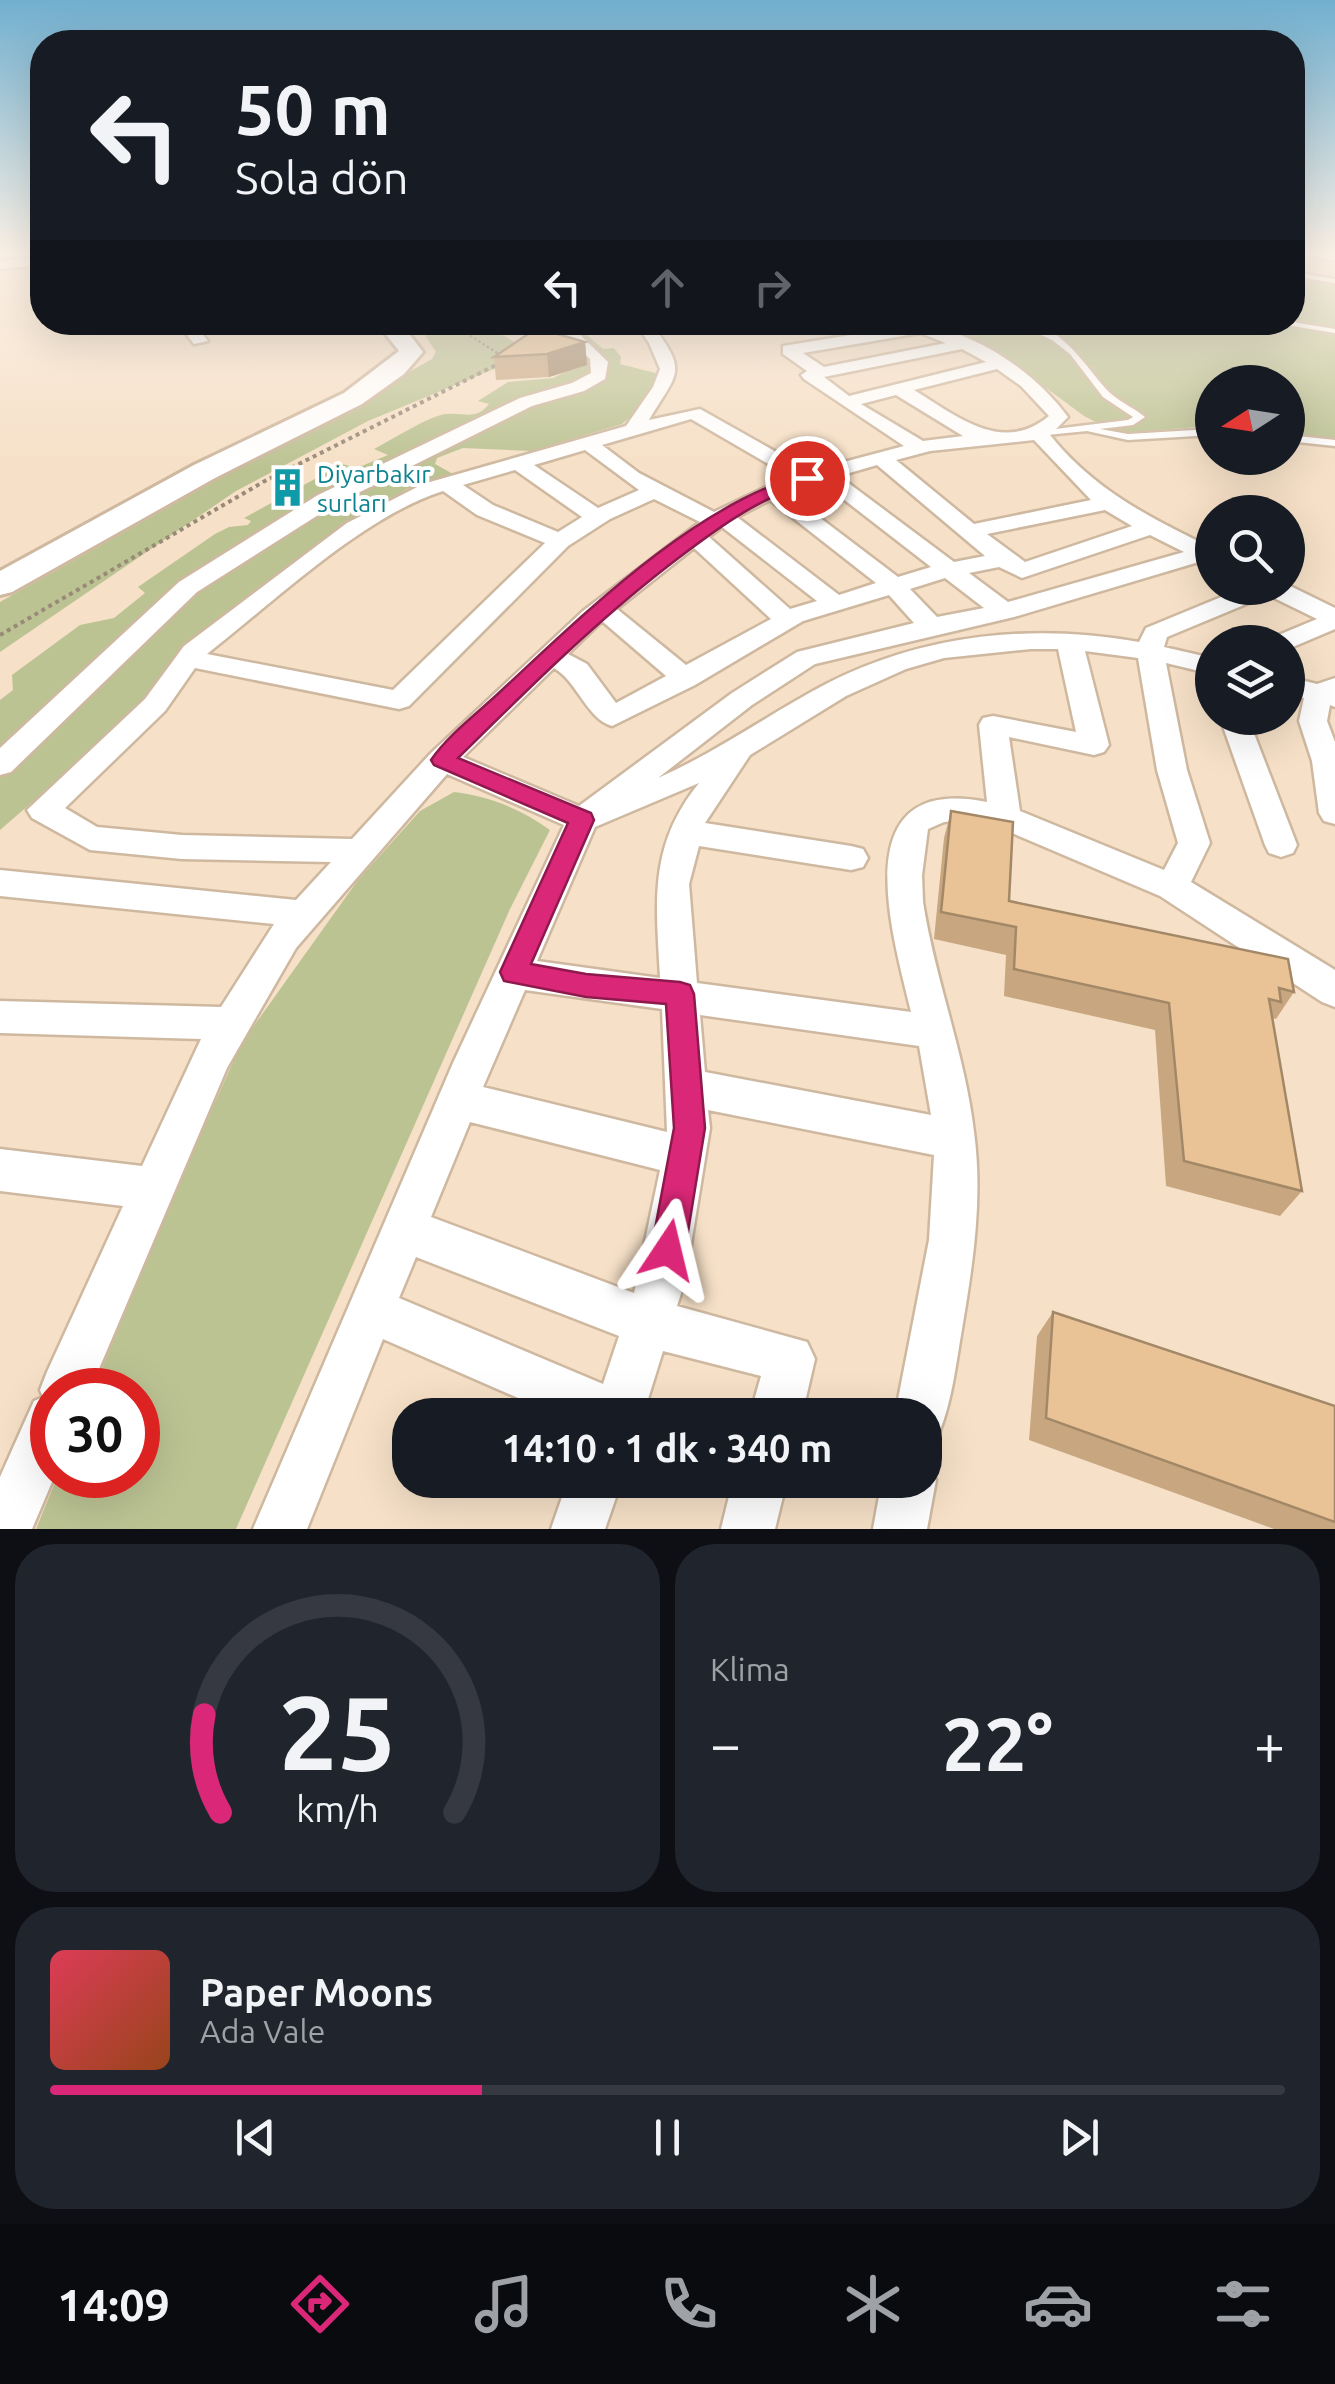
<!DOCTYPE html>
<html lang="tr">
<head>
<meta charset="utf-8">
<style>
  :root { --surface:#171b24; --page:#20242c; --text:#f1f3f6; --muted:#9ea1a6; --line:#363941; --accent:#db2777 }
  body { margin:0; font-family:Ubuntu,sans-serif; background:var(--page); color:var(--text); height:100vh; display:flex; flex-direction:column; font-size:38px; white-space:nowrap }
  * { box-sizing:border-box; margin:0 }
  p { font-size:32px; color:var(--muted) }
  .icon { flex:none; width:55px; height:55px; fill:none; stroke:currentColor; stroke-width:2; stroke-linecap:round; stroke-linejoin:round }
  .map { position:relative; height:1529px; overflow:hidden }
  .panel { display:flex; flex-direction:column; gap:15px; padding:15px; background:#0d0f14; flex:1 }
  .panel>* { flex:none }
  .hud { position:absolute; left:30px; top:30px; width:1275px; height:305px; border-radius:40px; box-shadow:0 10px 40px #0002; background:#171b24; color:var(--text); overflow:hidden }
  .needle { width:65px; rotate:258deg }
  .tools { position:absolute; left:1195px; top:365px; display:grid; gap:20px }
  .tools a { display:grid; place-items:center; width:110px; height:110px; border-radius:50%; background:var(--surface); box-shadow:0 10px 40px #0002; font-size:50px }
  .speed { position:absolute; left:30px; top:1368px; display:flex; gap:20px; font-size:50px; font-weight:700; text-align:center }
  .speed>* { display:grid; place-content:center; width:130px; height:130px; border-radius:50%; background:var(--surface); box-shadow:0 10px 40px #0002; line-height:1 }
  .speed .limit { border:15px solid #d22; background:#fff; color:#111 }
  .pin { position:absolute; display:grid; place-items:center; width:85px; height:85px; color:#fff; margin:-42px; border:5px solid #fff; border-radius:50%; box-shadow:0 2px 10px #0007 }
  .me { position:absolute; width:110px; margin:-55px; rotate:10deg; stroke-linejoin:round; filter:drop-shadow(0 0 8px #0008) }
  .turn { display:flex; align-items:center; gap:35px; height:210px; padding:0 40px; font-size:45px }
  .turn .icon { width:130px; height:130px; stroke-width:2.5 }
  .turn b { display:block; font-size:70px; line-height:85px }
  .lanes { display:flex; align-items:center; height:95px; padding:0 40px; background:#0003; justify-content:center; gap:50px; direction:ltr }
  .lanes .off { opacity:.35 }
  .big { font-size:75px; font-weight:700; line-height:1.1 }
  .panel .card { flex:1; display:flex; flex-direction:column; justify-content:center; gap:15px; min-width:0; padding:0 35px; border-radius:40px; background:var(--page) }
  .panel .dial { align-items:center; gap:0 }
  .dial svg { height:260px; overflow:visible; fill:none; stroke:var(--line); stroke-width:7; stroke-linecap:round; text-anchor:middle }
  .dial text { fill:var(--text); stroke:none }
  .song { display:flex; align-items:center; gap:30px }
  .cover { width:120px; height:120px; border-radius:15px; background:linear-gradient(135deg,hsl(350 70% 55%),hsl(20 70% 35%)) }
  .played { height:10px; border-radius:5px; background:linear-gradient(90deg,var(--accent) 35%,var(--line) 35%) }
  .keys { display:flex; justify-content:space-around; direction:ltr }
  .heat { display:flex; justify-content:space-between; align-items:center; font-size:55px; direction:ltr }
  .panel .tiles { flex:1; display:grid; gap:15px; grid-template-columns:1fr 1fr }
  .card:last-child { grid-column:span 2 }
  .trip { position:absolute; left:392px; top:1398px; width:550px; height:100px; border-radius:40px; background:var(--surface); box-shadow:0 10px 40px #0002; font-weight:700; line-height:100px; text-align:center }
  .tab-bar { display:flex; height:160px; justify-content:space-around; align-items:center; background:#090b0e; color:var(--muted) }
  .tab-bar .icon { width:70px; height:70px }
  .tab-bar .current { color:var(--accent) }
  .tab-bar b { font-size:45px; color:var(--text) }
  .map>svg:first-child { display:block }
</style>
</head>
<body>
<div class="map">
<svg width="1335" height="1529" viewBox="0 0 1335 1529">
  <rect width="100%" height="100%" fill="#f6e0c7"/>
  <g fill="#bcc393">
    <polygon points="1293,276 1335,283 1335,440 1288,434 1288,382 1212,382 1212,426 1117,433 1084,416 1015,365 958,336 917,323 1292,322"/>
    <polygon points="417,323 480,323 513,341 517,355 506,364 368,421 236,491 0,652 0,602 432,359 436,352"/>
    <path d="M531,323H573L603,349L614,348L621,357L620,364L663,375L647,402L622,424L532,451L463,448L437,458L435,464L453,474L407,489L358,519L0,830V700L13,690L12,675L80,625L114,618L145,593L138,587L215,534L229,527L248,525L251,521L244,518L342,464L357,468L388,455L374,449C392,440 428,416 446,414C464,412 476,421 489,404L478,401L508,382L553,378L573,368L525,331L535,329Z"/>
    <path d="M454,792C489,796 521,809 550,830L510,909L236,1529H36L58,1475H138V1390H93L171,1201L241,1044L358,880L420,811Z"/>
  </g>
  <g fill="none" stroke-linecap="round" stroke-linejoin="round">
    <defs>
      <g id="lane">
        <polygon points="1292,272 1335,279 1335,283 1292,276"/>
        <path d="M1014,322C1061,322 1080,360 1106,389C1117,401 1133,407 1145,417L1133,425L1100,429L1128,434L1212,429V435L1128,440L1087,431L1036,436V432L1039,431L1128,420L1133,417L1103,397L1070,354L1052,340Z"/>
        <polygon points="1268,322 1292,322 1335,329 1335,333"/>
        <polygon points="1288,435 1335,440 1335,446 1288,441"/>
      </g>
      <g id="street">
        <polygon points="1301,254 1335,254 1335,261"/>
        <polygon points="42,257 42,265 0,269 0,261"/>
        <polygon points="177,322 193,322 208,341 194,344"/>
        <polygon points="550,322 567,322 608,362 605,379 584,391 532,406 334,505 197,592 11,772 0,775 0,748 179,582 318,495 520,398 572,383 591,373 590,359"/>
        <path d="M635,322H650C689,373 678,371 649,420L700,409L810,471L904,446L804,379L801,375L807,371L783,354V346L900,327L894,322C960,322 1029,364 1068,417L1050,435C1094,490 1150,518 1212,548V564L1202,561L1014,617L815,664L752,705L658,778C717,752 769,714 826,684C923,634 1033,623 1139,642L1146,628L1243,588L1288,585L1335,608V629L1288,649V642H1272L1276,636L1317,619L1268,595L1167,637L1164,647L1212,658V674L1166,663L1187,770L1210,843L1191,882L1335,970V1007L1322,1002L1160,896L998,827L967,820L944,822L928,829L922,875L923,902C935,980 965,1054 974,1132C983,1198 973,1264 962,1329C956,1364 952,1401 939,1433L925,1439V1415H895L929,1240L934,1155L708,1110L710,1128L685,1281L677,1306L807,1342L815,1359L802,1415H750L761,1376L663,1351L643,1415H557L383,1339L307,1529H253L453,1063L564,825L447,774L296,948L227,1068L90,1390H52L55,1475L32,1529H0V1477L34,1401L43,1397L40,1390L47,1372L123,1206L0,1191V1149L142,1166L201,1039L0,1033V1001L221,1007L274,924L0,896V870L296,900L331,862L182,859L90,850L32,818L27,810L145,699L184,646L347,523L423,484L626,426L653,387L660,369L649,343ZM920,333L946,343L824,367L803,353ZM962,349L986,362L849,396L824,377ZM997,369L1021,386L1049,416C1002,455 957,416 914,390ZM896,395L963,436L923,441L861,404ZM691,419L789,476L714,512L639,473L602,445ZM1034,440L1091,500L974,524L896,460L930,451ZM585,450L639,490L598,508L534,465ZM877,465L985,556L954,562L839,476ZM515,470L582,517L558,532L493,505L463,485ZM820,481L931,567L898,577L786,492ZM443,491L477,515L545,543L393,690L207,654C275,601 362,517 443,491ZM654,499L700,522L583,611L431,753L352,839L182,835L97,827L65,808L165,711L195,668L399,709L409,706L568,546L610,519ZM770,500L876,583L839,595L737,517ZM1105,510L1132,526L1025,562L987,534ZM722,527L817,601L790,609L709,537ZM1150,535L1184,552L1008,602L969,573L999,567L1022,578ZM694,548L771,619L686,665L617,609ZM945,578L984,608L937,617L910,589ZM889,595L914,623L797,652L732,693L579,806L463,757L554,668C577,681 587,719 612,726L695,685L803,621ZM602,621L666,676L616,703L587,664L568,654ZM1031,649H1058L1076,732L993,716L983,718L979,725L987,802C843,773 892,932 911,1012L697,983L689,884L699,846L851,870L863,867L868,858L863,849L851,846L705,823L750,755L846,696L906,669L944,658ZM1085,651L1138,658L1157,770L1178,843L1164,870L1020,811L1009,737L1094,755L1104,752L1109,745ZM699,783C648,846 656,902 660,978L537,961L595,827ZM525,990L662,1009L667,1132L483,1087ZM700,1015L919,1046L931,1115L705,1072ZM470,1122L660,1170L634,1293L431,1217ZM416,1257L619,1336L603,1384L399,1298Z"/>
        <polygon points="1288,677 1317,684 1335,678 1335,707 1330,705 1327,721 1335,742 1335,824 1324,821 1319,813 1312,761 1299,721 1304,698 1288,694"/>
        <polygon points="1220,718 1248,718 1297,845 1293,853 1281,857 1269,853 1265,845"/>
        <polygon points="925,1460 936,1480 927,1529 873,1529 882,1480 925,1480"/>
        <polygon points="568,1480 622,1480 605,1529 551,1529"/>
        <polygon points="733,1480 787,1480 775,1529 721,1529"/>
      </g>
      <polygon id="secondary" points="376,322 400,322 423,352 404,374 362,404 215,478 12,592 0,595 0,571 194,465 344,393 399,351"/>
    </defs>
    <use href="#lane" stroke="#ceb8a0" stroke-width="5"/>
    <use href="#street" stroke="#ceb8a0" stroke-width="5"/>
    <use href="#secondary" stroke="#ceb8a0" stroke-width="6"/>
    <polyline stroke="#998a78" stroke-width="2.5" stroke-dasharray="2.5 2.5" stroke-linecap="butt" points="449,322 502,356"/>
    <polyline stroke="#998a78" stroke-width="4" stroke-dasharray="4 4" stroke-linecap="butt" points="0,635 263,482 500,363"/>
    <use href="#lane" fill="#fff" fill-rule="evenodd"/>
    <use href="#street" fill="#fff" fill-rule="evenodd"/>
    <use href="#secondary" fill="#fff" fill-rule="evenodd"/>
  </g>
  <g fill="#c8a780">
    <polygon points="585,342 587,365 549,377 496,380 494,357"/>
    <polygon points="951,811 1009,901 1294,992 1276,1019 1272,1018 1302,1191 1280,1216 1166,1186 1155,1030 1004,996 1006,955 934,939 944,838"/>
    <polygon points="1053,1312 1335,1406 1335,1529 1274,1529 1029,1440 1037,1336"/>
  </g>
  <polygon fill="#a38868" points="585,342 587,365 549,377 547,354"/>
  <g fill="#e9c295" stroke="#a38868" stroke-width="2.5">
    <polygon points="537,328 585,342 547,354 494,357"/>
    <polygon points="951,811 1013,822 1009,901 1288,959 1294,992 1279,988 1281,1002 1269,999 1302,1191 1184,1161 1169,1003 1014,969 1016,927 941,912"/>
    <polygon points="1053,1312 1335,1406 1335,1522 1046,1418"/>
  </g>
  <linearGradient id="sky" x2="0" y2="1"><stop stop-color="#71afcf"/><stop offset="0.54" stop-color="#fbf1e6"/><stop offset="1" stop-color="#fbf1e6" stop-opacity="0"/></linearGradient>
  <rect width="1335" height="468" fill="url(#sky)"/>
  <path fill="#db2777" stroke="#8e194d" stroke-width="2.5" d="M807,474L813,475V482C758,497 712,532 668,566C592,625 526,691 458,758L591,813L594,820L531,964L586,974L680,982L690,985L694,994L705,1128L685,1250L680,1262L668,1267L656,1262L651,1250L674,1128L666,1004L586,997L504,981L500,972L568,823L434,765L431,760C449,734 479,712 502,690C584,614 697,502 807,474Z"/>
  <defs>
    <symbol id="building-bare" viewBox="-9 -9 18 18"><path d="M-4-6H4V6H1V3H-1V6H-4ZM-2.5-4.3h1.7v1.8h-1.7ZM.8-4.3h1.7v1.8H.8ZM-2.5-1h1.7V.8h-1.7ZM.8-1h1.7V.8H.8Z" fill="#0f9aa8" stroke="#fff" stroke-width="2.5" paint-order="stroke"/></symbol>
  </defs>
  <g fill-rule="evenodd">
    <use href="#building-bare" x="260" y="460" width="55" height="55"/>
  </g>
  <g text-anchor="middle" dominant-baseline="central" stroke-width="8" stroke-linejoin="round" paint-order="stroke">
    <g font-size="25" fill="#0d838f" stroke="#fff" text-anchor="start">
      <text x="317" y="474">Diyarbakır<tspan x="317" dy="29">surları</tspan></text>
    </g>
  </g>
</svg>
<div class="tools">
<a><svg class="needle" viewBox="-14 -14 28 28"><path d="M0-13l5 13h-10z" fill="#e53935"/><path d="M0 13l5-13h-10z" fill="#9ea1a6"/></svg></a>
<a><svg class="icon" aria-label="search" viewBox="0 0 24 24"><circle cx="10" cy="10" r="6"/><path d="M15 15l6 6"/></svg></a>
<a><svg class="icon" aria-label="layers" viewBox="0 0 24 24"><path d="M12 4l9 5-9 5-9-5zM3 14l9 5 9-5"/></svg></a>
</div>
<div class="speed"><div class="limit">30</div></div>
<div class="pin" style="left:807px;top:478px;background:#d93025"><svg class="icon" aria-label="arrive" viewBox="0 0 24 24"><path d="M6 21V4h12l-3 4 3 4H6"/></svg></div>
<svg class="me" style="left:668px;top:1250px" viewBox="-20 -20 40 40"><path d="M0-17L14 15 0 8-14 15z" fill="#db2777" stroke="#fff" stroke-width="4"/></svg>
<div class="trip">14:10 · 1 dk · 340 m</div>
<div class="hud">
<div class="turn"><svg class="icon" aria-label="left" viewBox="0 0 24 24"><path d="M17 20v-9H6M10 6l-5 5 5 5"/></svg><div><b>50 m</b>Sola dön</div></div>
<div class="lanes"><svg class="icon" aria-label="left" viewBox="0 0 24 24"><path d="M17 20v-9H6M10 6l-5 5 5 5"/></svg><svg class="icon off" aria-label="ahead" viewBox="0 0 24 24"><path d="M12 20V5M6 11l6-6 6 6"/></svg><svg class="icon off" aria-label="right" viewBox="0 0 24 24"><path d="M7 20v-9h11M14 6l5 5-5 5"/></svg></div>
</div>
</div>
<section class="panel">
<div class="tiles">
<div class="card dial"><svg viewBox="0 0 100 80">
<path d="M14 69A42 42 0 1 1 86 69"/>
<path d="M14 69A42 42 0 0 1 9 39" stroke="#db2777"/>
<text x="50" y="56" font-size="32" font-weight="700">25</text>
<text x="50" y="72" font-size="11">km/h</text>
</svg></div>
<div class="card"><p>Klima</p>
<div class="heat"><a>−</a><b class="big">22°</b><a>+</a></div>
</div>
<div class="card">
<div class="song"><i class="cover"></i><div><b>Paper Moons</b><p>Ada Vale</p></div></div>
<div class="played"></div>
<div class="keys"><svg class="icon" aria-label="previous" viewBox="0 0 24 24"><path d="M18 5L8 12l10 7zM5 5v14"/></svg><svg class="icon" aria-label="pause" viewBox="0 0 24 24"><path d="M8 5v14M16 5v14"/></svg><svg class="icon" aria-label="next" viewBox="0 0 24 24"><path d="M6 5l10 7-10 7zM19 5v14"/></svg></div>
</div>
</div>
</section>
<nav class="tab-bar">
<b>14:09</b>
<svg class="icon current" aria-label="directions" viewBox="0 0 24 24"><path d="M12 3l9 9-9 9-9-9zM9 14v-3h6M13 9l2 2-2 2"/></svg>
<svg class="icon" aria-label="music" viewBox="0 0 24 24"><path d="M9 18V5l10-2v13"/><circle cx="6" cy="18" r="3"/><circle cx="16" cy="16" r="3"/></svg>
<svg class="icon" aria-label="phone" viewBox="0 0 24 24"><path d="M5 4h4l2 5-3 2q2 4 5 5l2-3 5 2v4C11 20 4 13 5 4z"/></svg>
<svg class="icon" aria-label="climate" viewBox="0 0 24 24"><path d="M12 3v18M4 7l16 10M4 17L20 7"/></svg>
<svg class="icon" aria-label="car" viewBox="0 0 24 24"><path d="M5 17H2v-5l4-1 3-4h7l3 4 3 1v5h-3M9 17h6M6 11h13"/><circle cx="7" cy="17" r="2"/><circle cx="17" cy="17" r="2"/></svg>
<svg class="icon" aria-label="filters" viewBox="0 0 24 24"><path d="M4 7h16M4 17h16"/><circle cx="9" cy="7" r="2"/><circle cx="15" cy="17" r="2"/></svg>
</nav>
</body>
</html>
